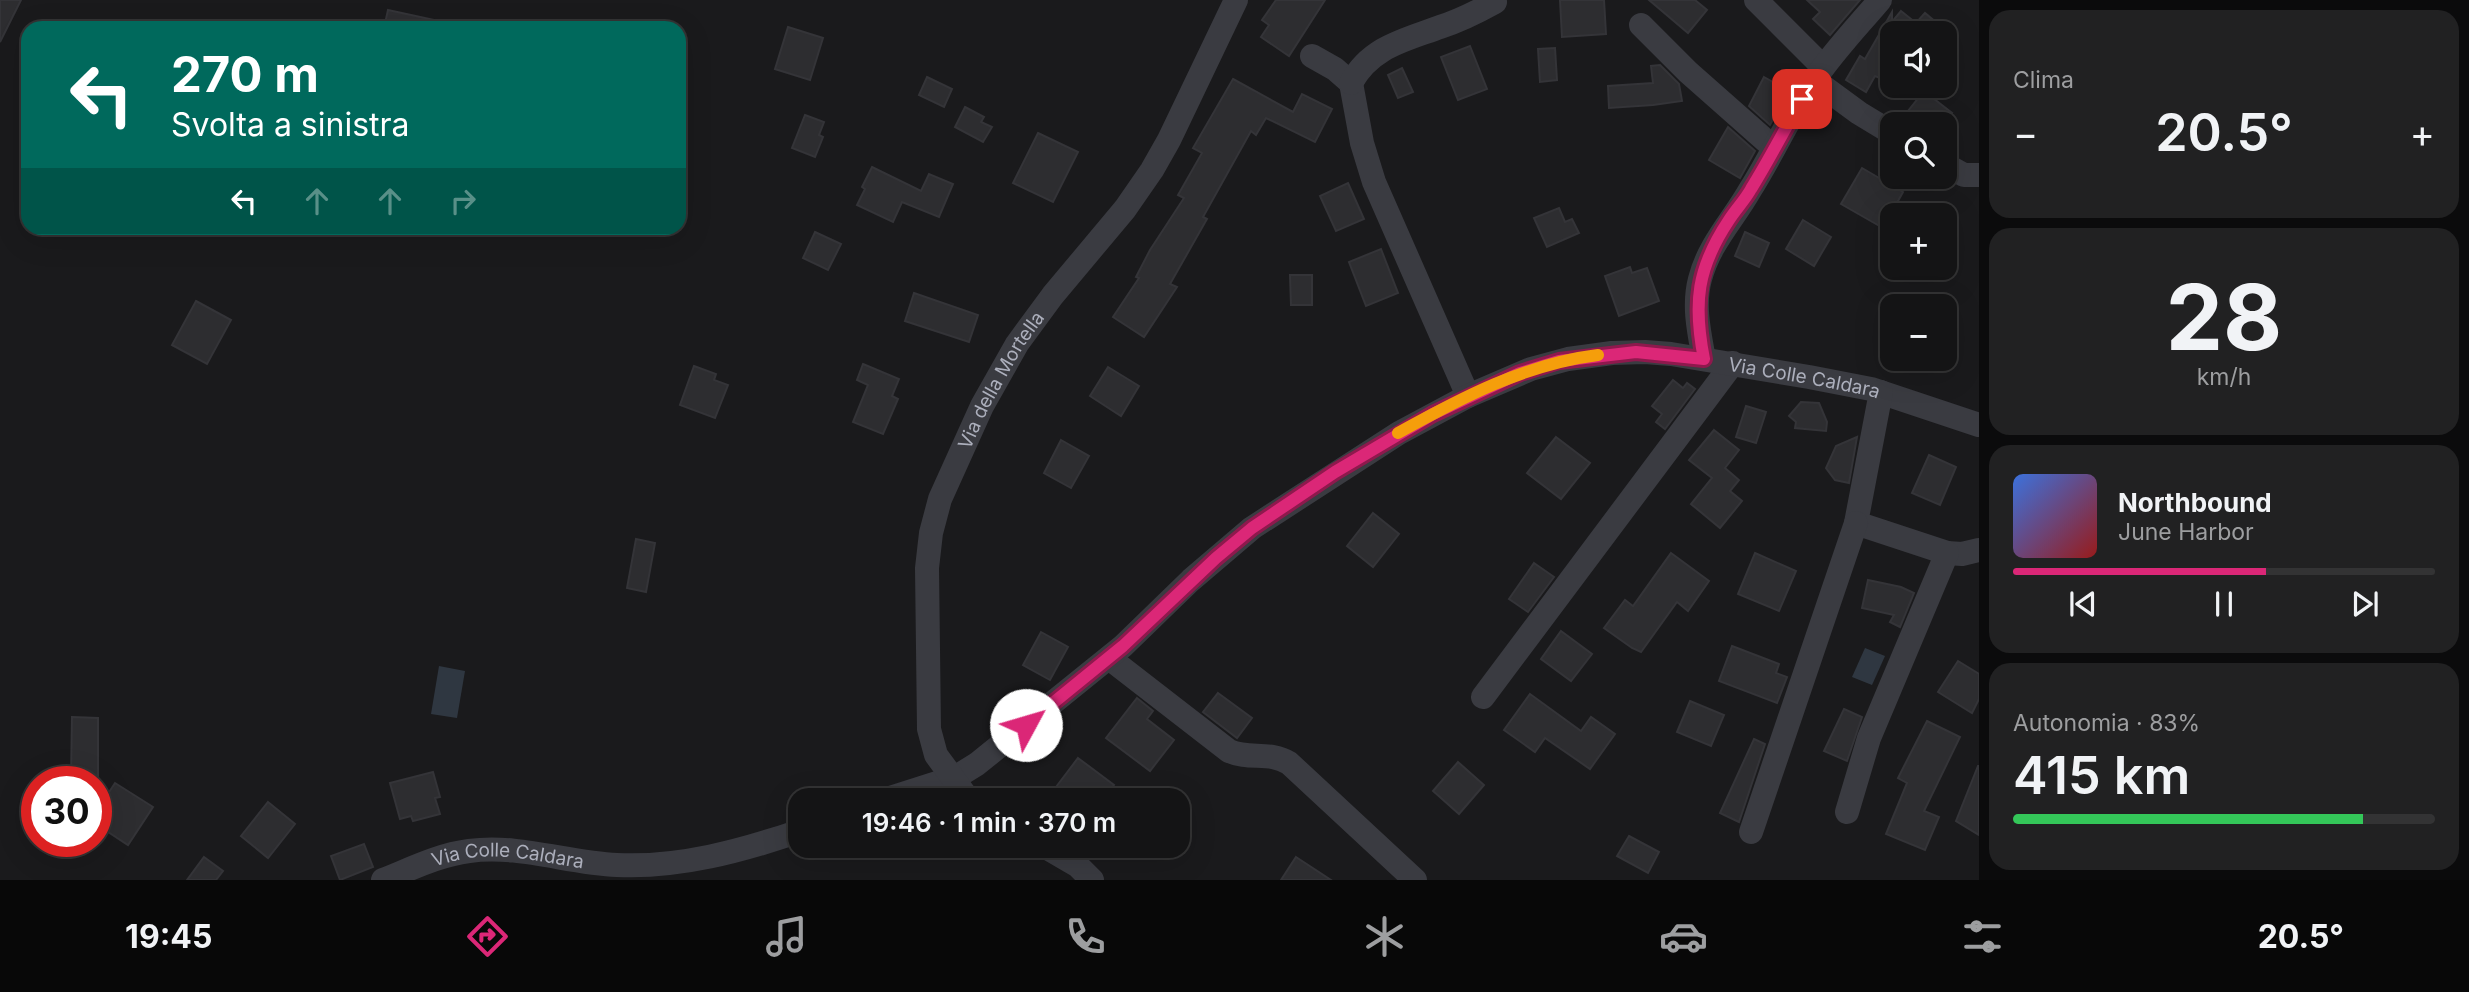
<!DOCTYPE html>
<html lang="it">
<head>
<meta charset="utf-8">
<style>
  :root { --surface:#141415; --page:#212122; --text:#f1f3f6; --muted:#9d9ea0; --line:#333334; --accent:#db2777 }
  body { margin:0; font-family:Inter,sans-serif; background:var(--page); color:var(--text); height:100vh; display:flex; flex-direction:column; font-size:26px; white-space:nowrap }
  * { box-sizing:border-box; margin:0 }
  p { font-size:23px; color:var(--muted) }
  .icon { flex:none; width:38px; height:38px; fill:none; stroke:currentColor; stroke-width:2; stroke-linecap:round; stroke-linejoin:round }
  .map { position:relative; flex:1; overflow:hidden }
  .drawer { display:flex; flex-direction:column; gap:10px; padding:10px; background:#0b0b0c; width:490px }
  .drawer>* { flex:none }
  .guide { position:absolute; left:21px; top:21px; width:665px; height:214px; border-radius:21px; box-shadow:0 7px 28px #0002,0 0 0 2px var(--line); background:#00695c; color:#fff; overflow:hidden }
  .buttons { position:absolute; left:1880px; top:21px; display:grid; gap:14px }
  .buttons a { display:grid; place-items:center; width:77px; height:77px; border-radius:14px; background:var(--surface); box-shadow:0 7px 28px #0002,0 0 0 2px var(--line); font-size:35px }
  .speed { position:absolute; left:21px; top:766px; display:flex; gap:14px; font-size:35px; font-weight:700; text-align:center }
  .speed>* { display:grid; place-content:center; width:91px; height:91px; border-radius:50%; background:var(--surface); box-shadow:0 7px 28px #0002,0 0 0 2px var(--line); line-height:1 }
  .speed .limit { border:10px solid #d22; background:#fff; color:#111 }
  .pin { position:absolute; display:grid; place-items:center; width:60px; height:60px; color:#fff; margin:-30px; border-radius:14px; box-shadow:0 4px 10px #0006 }
  .me { position:absolute; width:77px; margin:-38px; rotate:51deg; stroke-linejoin:round; filter:drop-shadow(0 0 5px #0008) }
  .turn { display:flex; align-items:center; gap:24px; height:147px; padding:0 35px; font-size:32px }
  .turn .icon { width:91px; height:91px; stroke-width:2.5 }
  .turn b { display:block; font-size:49px; line-height:60px }
  .lanes { display:flex; align-items:center; height:66px; padding:0 35px; background:#0003; justify-content:center; gap:35px; direction:ltr }
  .lanes .off { opacity:.35 }
  .big { font-size:52px; font-weight:600; line-height:1.1 }
  .drawer .card { flex:1; display:flex; flex-direction:column; justify-content:center; gap:10px; min-width:0; padding:0 24px; border-radius:21px; background:var(--page) }
  .drawer .dial { align-items:center; gap:0 }
  .dial b { font-size:91px; line-height:1 }
  .song { display:flex; align-items:center; gap:21px }
  .cover { width:84px; height:84px; border-radius:10px; background:linear-gradient(135deg,hsl(220 70% 55%),hsl(0 70% 35%)) }
  .played { height:7px; border-radius:4px; background:linear-gradient(90deg,var(--accent) 60%,var(--line) 60%) }
  .keys { display:flex; justify-content:space-around; direction:ltr }
  .heat { display:flex; justify-content:space-between; align-items:center; font-size:38px; direction:ltr }
  .charge { height:10px; border-radius:5px; background:linear-gradient(90deg,#34c759 83%,var(--line) 0) }
  .trip { position:absolute; left:788px; top:788px; width:402px; height:70px; border-radius:21px; background:var(--surface); box-shadow:0 7px 28px #0002,0 0 0 2px var(--line); font-weight:600; line-height:70px; text-align:center }
  .tab-bar { display:flex; height:112px; justify-content:space-around; align-items:center; background:#080808; color:var(--muted) }
  .tab-bar .icon { width:49px; height:49px }
  .tab-bar .selected { color:var(--accent) }
  .tab-bar b { font-size:32px; color:var(--text) }
  main { display:flex; flex:1; min-height:0 }
  .map>svg:first-child { display:block }
</style>
</head>
<body>
<main>
<div class="map">
<svg width="1979" height="880" viewBox="0 0 1979 880">
  <rect width="100%" height="100%" fill="#1a1a1c"/>
  <g fill="#2f3741">
    <polygon points="1865,648 1885,656 1872,685 1852,677"/>
    <polygon points="439,666 465,671 457,718 431,714"/>
  </g>
  <g fill="#2d2d30" stroke="#343438" stroke-width="2">
    <polygon points="0,0 21,0 0,42"/>
    <polygon points="1276,0 1325,0 1289,56 1261,37 1269,25 1262,20"/>
    <polygon points="1560,0 1604,0 1606,34 1562,37"/>
    <polygon points="1649,0 1695,0 1707,10 1688,33"/>
    <polygon points="1807,0 1860,0 1830,35 1813,19 1820,12"/>
    <polygon points="388,10 439,21 439,28 384,28"/>
    <polygon points="1901,11 1916,23 1925,13 1938,24 1931,33 1892,33 1892,76 1884,71 1880,78 1875,76 1866,92 1846,80 1860,56 1865,59 1892,12 1892,22"/>
    <polygon points="788,27 823,38 810,80 775,69"/>
    <polygon points="1470,46 1487,89 1458,100 1441,57"/>
    <polygon points="1555,48 1557,80 1540,82 1538,49"/>
    <polygon points="1660,65 1679,84 1682,101 1653,105 1609,108 1608,86 1653,83 1651,66"/>
    <polygon points="1402,68 1413,92 1398,98 1388,75"/>
    <polygon points="927,77 952,89 944,107 919,95"/>
    <polygon points="1764,77 1789,91 1770,125 1749,106"/>
    <polygon points="1233,79 1293,112 1302,94 1332,109 1315,142 1266,118 1256,135 1251,131 1203,217 1207,219 1170,284 1177,287 1144,337 1113,317 1139,278 1136,277 1150,250 1184,198 1178,195 1202,153 1193,148"/>
    <polygon points="1924,91 1952,113 1943,124 1914,124 1904,116"/>
    <polygon points="965,107 984,117 981,122 992,127 983,142 955,127"/>
    <polygon points="805,115 824,122 819,135 823,137 815,157 792,148"/>
    <polygon points="1728,127 1755,151 1740,178 1709,160"/>
    <polygon points="1038,133 1078,152 1053,202 1013,183"/>
    <polygon points="872,167 921,191 929,174 953,184 939,217 902,202 893,222 857,205 865,189 862,187"/>
    <polygon points="1862,168 1903,192 1883,228 1841,204"/>
    <polygon points="1348,183 1364,219 1336,231 1320,196"/>
    <polygon points="1559,208 1565,222 1572,219 1579,233 1547,247 1534,218"/>
    <polygon points="1803,220 1831,237 1814,266 1786,249"/>
    <polygon points="815,232 841,244 828,270 803,258"/>
    <polygon points="1745,232 1769,243 1759,267 1735,256"/>
    <polygon points="1381,249 1398,293 1366,306 1349,262"/>
    <polygon points="1630,267 1632,273 1647,268 1659,301 1619,316 1605,276"/>
    <polygon points="1290,275 1312,275 1312,305 1291,305"/>
    <polygon points="914,293 978,315 969,342 905,321"/>
    <polygon points="196,301 231,320 207,364 172,345"/>
    <polygon points="863,364 899,379 892,396 898,399 883,434 853,422 868,385 857,380"/>
    <polygon points="694,366 716,374 714,380 728,385 715,418 680,405"/>
    <polygon points="1108,367 1139,386 1121,416 1090,396"/>
    <polygon points="1673,380 1683,388 1687,383 1695,389 1665,429 1656,422 1662,414 1652,406"/>
    <polygon points="1801,402 1819,403 1827,422 1826,431 1795,428 1796,422 1789,416"/>
    <polygon points="1746,406 1766,412 1756,443 1736,437"/>
    <polygon points="1714,430 1739,450 1725,468 1739,480 1730,491 1742,501 1720,528 1691,504 1712,478 1689,460"/>
    <polygon points="1556,437 1590,463 1561,499 1527,473"/>
    <polygon points="1857,437 1849,483 1835,480 1826,468 1836,446"/>
    <polygon points="1061,440 1089,456 1071,488 1044,473"/>
    <polygon points="1929,455 1956,467 1940,505 1912,493"/>
    <polygon points="1373,513 1399,534 1373,567 1347,546"/>
    <polygon points="636,539 655,543 646,592 627,588"/>
    <polygon points="1671,553 1709,581 1688,611 1677,602 1641,652 1632,648 1604,628 1625,600 1633,606"/>
    <polygon points="1755,553 1796,571 1779,611 1738,594"/>
    <polygon points="1534,563 1554,577 1528,612 1509,599"/>
    <polygon points="1868,580 1901,587 1914,593 1900,627 1890,622 1894,615 1862,608"/>
    <polygon points="1561,631 1592,654 1571,681 1541,659"/>
    <polygon points="1041,632 1068,647 1050,680 1023,665"/>
    <polygon points="1732,646 1779,664 1776,673 1787,677 1777,703 1719,681"/>
    <polygon points="1958,661 1979,674 1979,699 1972,713 1938,692"/>
    <polygon points="1218,693 1252,718 1237,738 1203,712"/>
    <polygon points="1530,694 1581,731 1591,717 1615,734 1590,769 1545,738 1535,752 1504,730"/>
    <polygon points="1137,698 1153,711 1147,719 1174,740 1150,771 1106,738"/>
    <polygon points="1690,701 1724,715 1711,746 1677,732"/>
    <polygon points="1844,709 1862,717 1847,761 1824,751"/>
    <polygon points="72,717 98,718 98,779 71,778"/>
    <polygon points="1927,721 1960,737 1924,811 1939,817 1925,850 1886,834 1907,783 1898,778"/>
    <polygon points="1754,739 1765,744 1739,822 1720,813"/>
    <polygon points="1078,758 1114,785 1103,800 1072,800 1056,787"/>
    <polygon points="1458,762 1484,785 1459,814 1433,791"/>
    <polygon points="1978,766 1979,766 1979,835 1956,821"/>
    <polygon points="433,772 440,797 435,798 440,814 413,821 411,816 400,819 390,783"/>
    <polygon points="115,783 153,807 128,845 96,824 96,812"/>
    <polygon points="268,802 295,824 268,858 241,836"/>
    <polygon points="1629,836 1659,852 1648,873 1617,856"/>
    <polygon points="364,844 373,867 340,880 331,856"/>
    <polygon points="204,857 223,871 216,880 187,880"/>
    <polygon points="1296,857 1331,880 1281,880"/>
  </g>
  <g fill="none" stroke-linecap="round" stroke-linejoin="round">
    <g stroke="#3a3b41" stroke-width="24">
      <polyline points="1756,0 1823,67"/>
      <polyline points="1641,25 1688,72 1774,148"/>
      <polyline points="1312,56 1335,69 1351,83 1362,143 1374,182 1468,396"/>
      <polyline points="1814,80 1859,113 1892,133"/>
      <path d="M1351,83C1370,47 1405,40 1440,27C1459,21 1477,12 1495,2"/>
      <polyline points="1944,164 1964,175 1979,175"/>
      <path d="M1704,359C1699,332 1693,305 1700,279C1709,244 1733,220 1750,190C1773,154 1790,114 1815,79C1834,51 1858,26 1880,0"/>
      <polyline points="1947,553 1962,554 1979,550"/>
      <path d="M1109,658L1229,751C1249,760 1270,751 1289,763L1415,880"/>
      <polyline points="1483,697 1733,363"/>
      <path id="s1" d="M884,800L956,777L977,764L1123,646L1191,580L1252,528L1399,433L1468,396L1531,369L1568,359L1612,353L1645,352L1671,354L1809,377L1871,389L1979,425"/>
      <path id="s2" d="M969,800L936,755L929,729L927,568L931,533L940,499L982,406L1017,344L1053,295L1125,209L1152,170L1169,140L1236,0"/>
      <polyline points="1847,812 1869,738 1947,553 1856,523 1881,392"/>
      <polyline points="1751,832 1856,523"/>
      <polyline points="1042,845 1078,866 1092,880"/>
      <path id="s3" d="M383,880C411,869 438,855 469,851C518,844 568,863 617,865C679,868 741,851 800,831"/>
    </g>
  </g>
  <g fill="none" stroke-linecap="round" stroke-linejoin="round">
    <defs>
      <path id="route" d="M1026,725L1123,646L1216,558L1252,528L1335,472L1433,414L1520,373L1559,361L1636,352L1704,359C1693,303 1697,268 1729,220C1736,209 1745,200 1751,189C1769,160 1785,129 1802,99"/>
    </defs>
    <use href="#route" stroke="#8e194d" stroke-width="18"/>
    <use href="#route" stroke="#db2777" stroke-width="12"/>
    <path stroke="#f59e0b" stroke-width="12" d="M1398,433C1461,398 1525,364 1598,355"/>
  </g>
  <g text-anchor="middle" dominant-baseline="central" stroke-width="7" stroke-linejoin="round" paint-order="stroke">
    <g font-size="19" fill="#acafbc" stroke="#151517">
      <text stroke="none"><textPath href="#s1" startOffset="1062">Via Colle Caldara</textPath></text>
      <text stroke="none"><textPath href="#s2" startOffset="448">Via della Mortella</textPath></text>
      <text stroke="none"><textPath href="#s3" startOffset="130">Via Colle Caldara</textPath></text>
    </g>
  </g>
</svg>
<div class="buttons">
<a><svg class="icon" aria-label="sound" viewBox="0 0 24 24"><path d="M4 9h4l5-4v14l-5-4H4zM17 9q2 3 0 6"/></svg></a>
<a><svg class="icon" aria-label="search" viewBox="0 0 24 24"><circle cx="10" cy="10" r="6"/><path d="M15 15l6 6"/></svg></a>
<a>+</a>
<a>−</a>
</div>
<div class="speed"><div class="limit">30</div></div>
<div class="pin" style="left:1802px;top:99px;background:#d93025"><svg class="icon" aria-label="arrive" viewBox="0 0 24 24"><path d="M6 21V4h12l-3 4 3 4H6"/></svg></div>
<svg class="me" style="left:1026px;top:725px" viewBox="-20 -20 40 40"><circle r="19" fill="#fff"/><path d="M0-13L10 11 0 6-10 11z" fill="#db2777"/></svg>
<div class="trip">19:46 · 1 min · 370 m</div>
<div class="guide">
<div class="turn"><svg class="icon" aria-label="left" viewBox="0 0 24 24"><path d="M17 20v-9H6M10 6l-5 5 5 5"/></svg><div><b>270 m</b>Svolta a sinistra</div></div>
<div class="lanes"><svg class="icon" aria-label="left" viewBox="0 0 24 24"><path d="M17 20v-9H6M10 6l-5 5 5 5"/></svg><svg class="icon off" aria-label="ahead" viewBox="0 0 24 24"><path d="M12 20V5M6 11l6-6 6 6"/></svg><svg class="icon off" aria-label="ahead" viewBox="0 0 24 24"><path d="M12 20V5M6 11l6-6 6 6"/></svg><svg class="icon off" aria-label="right" viewBox="0 0 24 24"><path d="M7 20v-9h11M14 6l5 5-5 5"/></svg></div>
</div>
</div>
<section class="drawer">
<div class="card"><p>Clima</p>
<div class="heat"><a>−</a><b class="big">20.5°</b><a>+</a></div>
</div>
<div class="card dial"><b>28</b><p>km/h</p></div>
<div class="card">
<div class="song"><i class="cover"></i><div><b>Northbound</b><p>June Harbor</p></div></div>
<div class="played"></div>
<div class="keys"><svg class="icon" aria-label="previous" viewBox="0 0 24 24"><path d="M18 5L8 12l10 7zM5 5v14"/></svg><svg class="icon" aria-label="pause" viewBox="0 0 24 24"><path d="M8 5v14M16 5v14"/></svg><svg class="icon" aria-label="next" viewBox="0 0 24 24"><path d="M6 5l10 7-10 7zM19 5v14"/></svg></div>
</div>
<div class="card"><p>Autonomia · 83%</p><b class="big">415 km</b><div class="charge"></div></div>
</section>
</main>
<nav class="tab-bar">
<b>19:45</b>
<svg class="icon selected" aria-label="directions" viewBox="0 0 24 24"><path d="M12 3l9 9-9 9-9-9zM9 14v-3h6M13 9l2 2-2 2"/></svg>
<svg class="icon" aria-label="music" viewBox="0 0 24 24"><path d="M9 18V5l10-2v13"/><circle cx="6" cy="18" r="3"/><circle cx="16" cy="16" r="3"/></svg>
<svg class="icon" aria-label="phone" viewBox="0 0 24 24"><path d="M5 4h4l2 5-3 2q2 4 5 5l2-3 5 2v4C11 20 4 13 5 4z"/></svg>
<svg class="icon" aria-label="climate" viewBox="0 0 24 24"><path d="M12 3v18M4 7l16 10M4 17L20 7"/></svg>
<svg class="icon" aria-label="car" viewBox="0 0 24 24"><path d="M5 17H2v-5l4-1 3-4h7l3 4 3 1v5h-3M9 17h6M6 11h13"/><circle cx="7" cy="17" r="2"/><circle cx="17" cy="17" r="2"/></svg>
<svg class="icon" aria-label="filters" viewBox="0 0 24 24"><path d="M4 7h16M4 17h16"/><circle cx="9" cy="7" r="2"/><circle cx="15" cy="17" r="2"/></svg>
<b>20.5°</b>
</nav>
</body>
</html>
